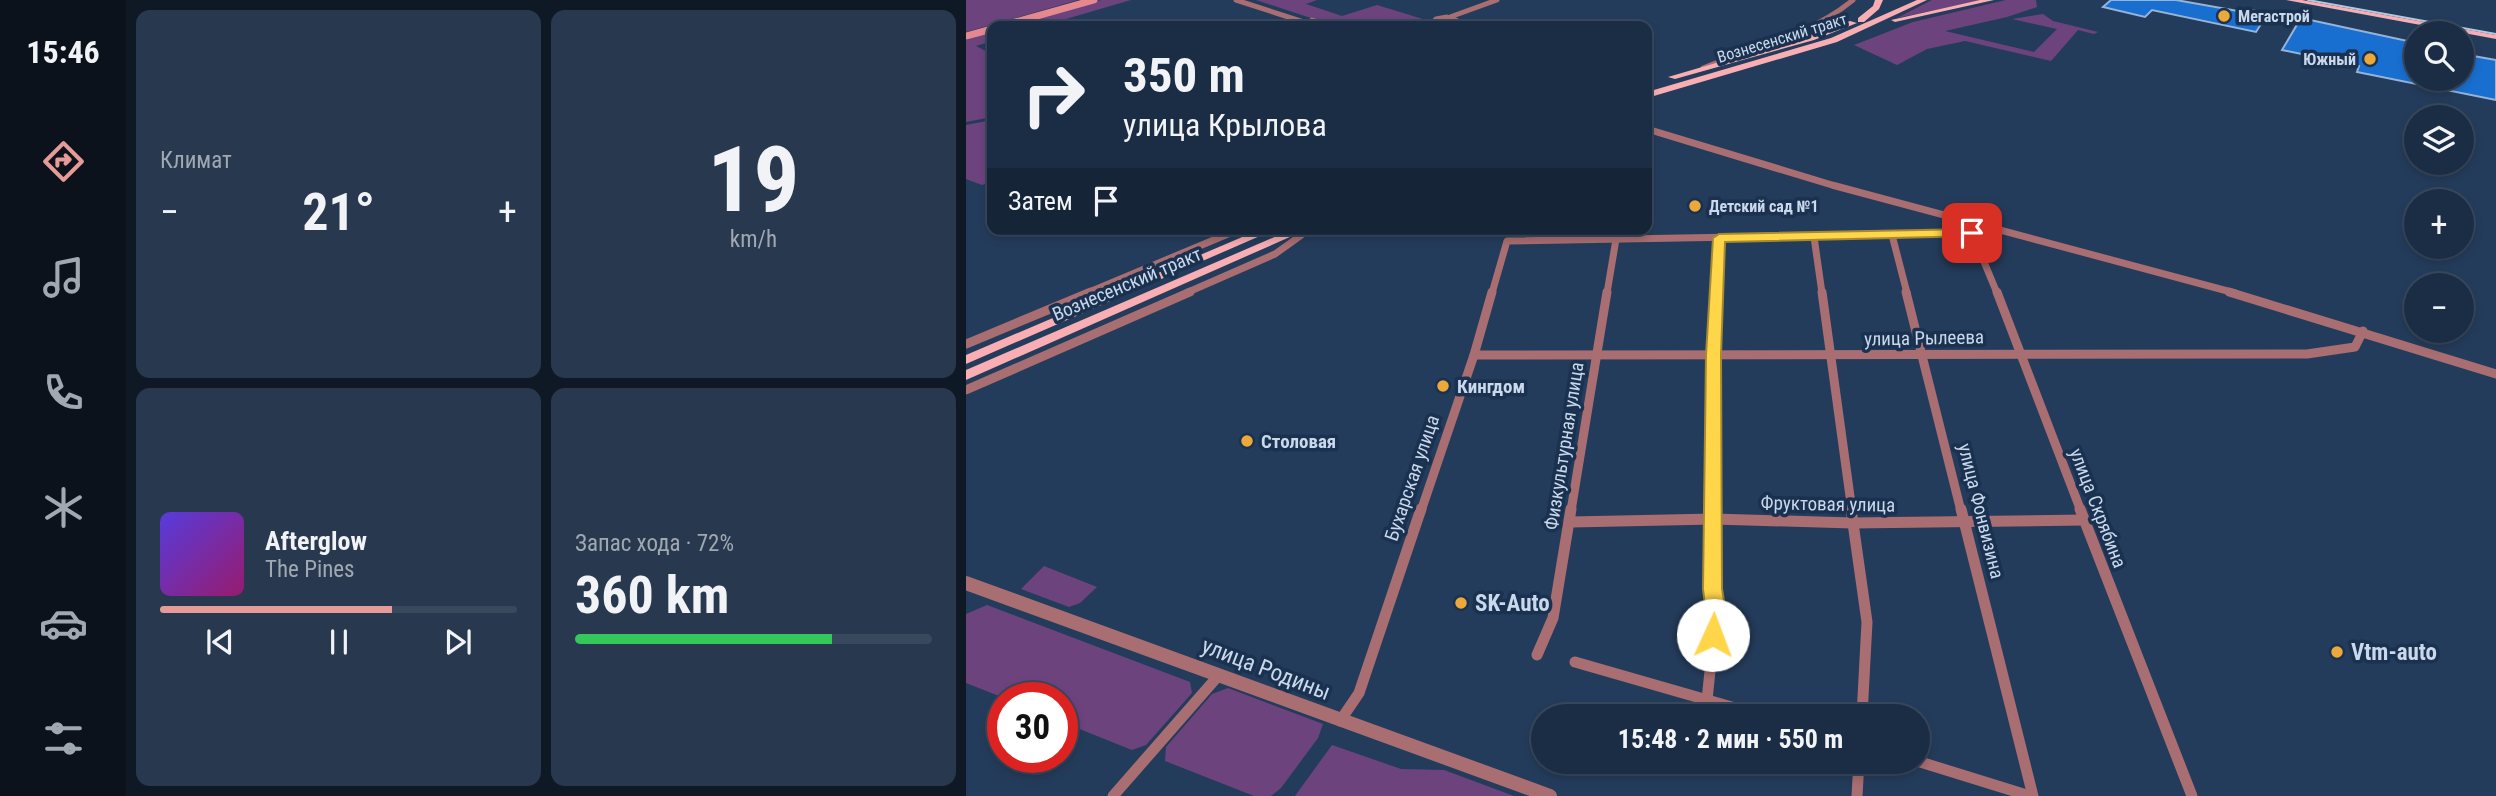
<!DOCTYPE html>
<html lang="ru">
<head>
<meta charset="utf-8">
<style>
  :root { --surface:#1b2d44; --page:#28394f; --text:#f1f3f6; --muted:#a0a8b2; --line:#39495d; --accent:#e69b98 }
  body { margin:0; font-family:"Roboto Condensed",sans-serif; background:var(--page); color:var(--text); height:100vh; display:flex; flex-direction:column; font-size:26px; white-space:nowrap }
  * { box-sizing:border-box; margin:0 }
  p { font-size:23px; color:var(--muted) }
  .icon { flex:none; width:38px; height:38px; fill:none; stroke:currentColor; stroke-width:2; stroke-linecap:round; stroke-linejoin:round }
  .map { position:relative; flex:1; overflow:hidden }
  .side { display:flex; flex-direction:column; gap:10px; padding:10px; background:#0f1925; width:840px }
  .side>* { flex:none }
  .top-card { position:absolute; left:21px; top:21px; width:665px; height:214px; border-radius:14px; box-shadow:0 4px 10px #0003,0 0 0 2px var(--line); background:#1b2d44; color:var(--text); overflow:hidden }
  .tools { position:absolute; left:1438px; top:21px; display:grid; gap:14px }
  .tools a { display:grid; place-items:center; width:70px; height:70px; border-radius:50%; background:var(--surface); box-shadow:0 4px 10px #0003,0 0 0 2px var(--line); font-size:35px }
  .speed { position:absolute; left:21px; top:682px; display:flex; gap:14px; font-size:35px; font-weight:700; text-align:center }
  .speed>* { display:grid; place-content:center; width:91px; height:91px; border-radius:50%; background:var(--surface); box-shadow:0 4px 10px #0003,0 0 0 2px var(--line); line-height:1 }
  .speed .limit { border:10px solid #d22; background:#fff; color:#111 }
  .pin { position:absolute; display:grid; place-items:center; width:60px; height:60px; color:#fff; margin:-30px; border-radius:14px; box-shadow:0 4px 10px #0006 }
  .me { position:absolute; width:77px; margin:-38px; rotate:2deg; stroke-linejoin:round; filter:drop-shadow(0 0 5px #0008) }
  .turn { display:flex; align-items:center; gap:24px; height:147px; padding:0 21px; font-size:32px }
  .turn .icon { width:91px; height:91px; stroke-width:2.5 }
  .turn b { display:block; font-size:49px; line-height:60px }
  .then { display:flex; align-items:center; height:66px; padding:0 21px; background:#0003; gap:14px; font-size:26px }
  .big { font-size:52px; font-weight:700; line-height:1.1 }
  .side .widget { flex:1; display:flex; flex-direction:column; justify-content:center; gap:10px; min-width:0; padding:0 24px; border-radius:14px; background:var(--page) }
  .side .dial { align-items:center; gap:0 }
  .dial b { font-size:91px; line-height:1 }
  .song { display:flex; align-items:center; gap:21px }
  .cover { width:84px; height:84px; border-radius:10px; background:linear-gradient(135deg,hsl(250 70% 55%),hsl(320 70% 35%)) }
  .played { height:7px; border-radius:4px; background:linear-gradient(90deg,var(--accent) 65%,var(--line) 65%) }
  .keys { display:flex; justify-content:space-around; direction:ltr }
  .heat { display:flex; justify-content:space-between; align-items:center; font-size:38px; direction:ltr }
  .charge { height:10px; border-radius:5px; background:linear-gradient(90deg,#34c759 72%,var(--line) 0) }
  .side .tiles { flex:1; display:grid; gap:10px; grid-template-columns:repeat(2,1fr) }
  .trip { position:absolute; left:565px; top:704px; width:399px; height:70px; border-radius:35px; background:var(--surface); box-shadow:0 4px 10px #0003,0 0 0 2px var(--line); font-weight:700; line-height:70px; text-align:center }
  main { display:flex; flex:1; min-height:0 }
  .tab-bar { display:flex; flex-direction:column; width:126px; justify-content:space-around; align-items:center; background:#0b121b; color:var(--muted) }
  .tab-bar .icon { width:49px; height:49px }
  .tab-bar .selected { color:var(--accent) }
  .tab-bar b { font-size:32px; color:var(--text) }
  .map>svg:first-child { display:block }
</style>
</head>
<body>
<main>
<nav class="tab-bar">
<b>15:46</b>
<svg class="icon selected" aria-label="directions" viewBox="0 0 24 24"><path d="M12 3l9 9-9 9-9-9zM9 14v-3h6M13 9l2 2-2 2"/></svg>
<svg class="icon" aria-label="music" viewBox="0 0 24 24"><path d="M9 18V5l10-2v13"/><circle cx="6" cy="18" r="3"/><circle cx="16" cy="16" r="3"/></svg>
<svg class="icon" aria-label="phone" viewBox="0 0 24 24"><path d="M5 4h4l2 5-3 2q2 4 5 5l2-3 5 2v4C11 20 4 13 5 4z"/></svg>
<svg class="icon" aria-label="climate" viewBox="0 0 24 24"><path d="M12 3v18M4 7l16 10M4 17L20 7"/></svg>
<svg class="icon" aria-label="car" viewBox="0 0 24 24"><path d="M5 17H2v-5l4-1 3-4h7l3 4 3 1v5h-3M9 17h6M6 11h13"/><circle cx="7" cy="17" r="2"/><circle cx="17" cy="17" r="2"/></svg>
<svg class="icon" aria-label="filters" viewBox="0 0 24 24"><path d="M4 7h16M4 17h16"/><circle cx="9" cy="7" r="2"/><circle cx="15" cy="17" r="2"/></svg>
</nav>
<section class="side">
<div class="tiles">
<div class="widget"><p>Климат</p>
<div class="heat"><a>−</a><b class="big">21°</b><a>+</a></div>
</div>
<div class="widget dial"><b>19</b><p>km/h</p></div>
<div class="widget">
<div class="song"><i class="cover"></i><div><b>Afterglow</b><p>The Pines</p></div></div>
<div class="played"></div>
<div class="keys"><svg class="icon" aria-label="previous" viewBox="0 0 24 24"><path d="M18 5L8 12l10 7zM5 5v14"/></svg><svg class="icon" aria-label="pause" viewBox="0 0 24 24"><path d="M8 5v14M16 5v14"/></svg><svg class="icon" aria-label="next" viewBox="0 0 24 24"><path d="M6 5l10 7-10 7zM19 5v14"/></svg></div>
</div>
<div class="widget"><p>Запас хода · 72%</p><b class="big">360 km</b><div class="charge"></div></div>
</div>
</section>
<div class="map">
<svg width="1530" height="796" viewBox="0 0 1530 796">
  <rect width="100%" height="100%" fill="#243c5b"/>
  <g fill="#6d437e">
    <polygon points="0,0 112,0 0,32"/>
    <polygon points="135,0 165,0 76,26 45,26"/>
    <polygon points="290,0 351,0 340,4 376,16 411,5 460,20 463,24 461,26 369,26"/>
    <polygon points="966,0 1017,0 931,18"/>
    <polygon points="1040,0 1070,0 1071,7 1041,17 979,31 1068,52 1091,29 1046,19 1077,14 1087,21 1132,32 1128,34 1112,30 1085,61 999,41 961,49 931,65 888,45 947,22"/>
    <polygon points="26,32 26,41 10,46 26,54 26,117 0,122 0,40"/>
    <polygon points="26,120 26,182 16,185 0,179 0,125"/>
    <polygon points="78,566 131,587 114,603 103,607 55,589"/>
    <polygon points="21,605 224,682 226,693 180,745 166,750 96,722 96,698 38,698 0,683 0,614"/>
    <polygon points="262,688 357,724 352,738 315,788 305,796 288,796 199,761 200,747 246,694"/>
    <polygon points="366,745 435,769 478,770 548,796 329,796"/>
  </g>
  <g fill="#196fd0" stroke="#96b3d8" stroke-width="2">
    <polygon points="1145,0 1210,0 1283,13 1285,10 1302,13 1290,32 1186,10 1179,17 1137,7"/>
    <polygon points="1335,18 1451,43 1451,79 1496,79 1496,54 1530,60 1530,100 1391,72 1393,66 1316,50"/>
  </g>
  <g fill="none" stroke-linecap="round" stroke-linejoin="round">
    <g stroke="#a96e71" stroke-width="5">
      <polyline points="270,0 350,26"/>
      <polygon points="481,17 492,21 481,25 466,23 470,19"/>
      <polyline points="484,17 531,0"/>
      <polyline points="346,20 364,26"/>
      <path d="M737,68C789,47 843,36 887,0"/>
    </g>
    <g stroke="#a96e71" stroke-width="7">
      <polyline points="681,129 866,185 1269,293"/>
      <polyline points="926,235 941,293"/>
      <polyline points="848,237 856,293"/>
      <polyline points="121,293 274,229"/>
      <polyline points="220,293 309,254 344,229"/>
      <polyline points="526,293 541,241 1006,233 1031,293"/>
      <polyline points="641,293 650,239"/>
      <polyline points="750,293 753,238"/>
    </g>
    <g stroke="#a96e71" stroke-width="9">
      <polyline points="856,292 886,511"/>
      <polyline points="940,292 995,511"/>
      <polyline points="1031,292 1115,511"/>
      <polyline points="1263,292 1530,374"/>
      <polyline points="0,344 125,292"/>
      <polyline points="508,355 1341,354 1389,347 1397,331"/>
      <polyline points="0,390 224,292"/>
      <polyline points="455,511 508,355 526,292"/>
      <polyline points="605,511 641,292"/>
      <polyline points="746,511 747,355 750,292"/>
    </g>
    <g stroke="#a96e71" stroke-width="11">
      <polyline points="885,509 901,622 896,716"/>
      <polyline points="995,509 1067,796"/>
      <polyline points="1114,509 1226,796"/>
      <polyline points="605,522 748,519 886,523 1118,520"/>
      <polyline points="571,655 587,618 605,509"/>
      <polyline points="609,662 797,716"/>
      <polyline points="741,700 750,613 746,589 746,509"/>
      <polyline points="374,721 393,693 455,509"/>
      <polyline points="951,761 1064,796"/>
      <polyline points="147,796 253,675"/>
      <polyline points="891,796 893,761"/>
    </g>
    <polyline stroke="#a96e71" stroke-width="14" points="0,583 584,796"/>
    <g stroke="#e6888f" stroke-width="7">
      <polyline points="35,26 128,0"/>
      <polyline points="0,36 26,29"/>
    </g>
    <g fill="#f8aeb2" fill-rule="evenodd">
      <polygon points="909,0 917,0 913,9 898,22 892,22 892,18 907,6"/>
      <polygon points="951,0 961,0 871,42 681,98 681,92 865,38"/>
      <polygon points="1014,0 1028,0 929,22 925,20"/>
      <polygon points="1320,0 1336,0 1530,35 1530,39"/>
      <polygon points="884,21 891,23 848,40 709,79 702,77 842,36"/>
      <polygon points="295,229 310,229 0,364 0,355"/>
      <polygon points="327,229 342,229 0,380 0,370"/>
    </g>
    <polyline stroke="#b8c8dc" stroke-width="2" points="1342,0 1530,34"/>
  </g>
  <polygon fill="#ffd54a" stroke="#a68a30" stroke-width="2" points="1006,229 1012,233 1010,236 759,242 755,355 756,589 760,613 754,641 747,644 740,641 737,635 740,613 737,589 740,355 747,238 753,234"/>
  <g fill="#eca93a" stroke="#1a3150" stroke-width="2.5">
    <circle cx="1258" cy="16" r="7"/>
    <circle cx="1404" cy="59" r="7"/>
    <circle cx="729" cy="206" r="7"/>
    <circle cx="477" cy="386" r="7"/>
    <circle cx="281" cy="441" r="7"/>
    <circle cx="495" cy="603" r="7"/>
    <circle cx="1371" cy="652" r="7"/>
  </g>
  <g text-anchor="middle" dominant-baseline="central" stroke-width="7" stroke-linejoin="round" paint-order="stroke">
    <g font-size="16" font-weight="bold" fill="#c9d8eb" stroke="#1a3150" text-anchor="start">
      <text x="1272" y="16">Мегастрой</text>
      <text x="1390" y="59" text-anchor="end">Южный</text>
      <text x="743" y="206">Детский сад №1</text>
    </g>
    <g font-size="16" fill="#c9d8eb" stroke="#1a3150">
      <text transform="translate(816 38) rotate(-17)">Вознесенский тракт</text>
    </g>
    <g font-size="19" fill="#c9d8eb" stroke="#1a3150">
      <text transform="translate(161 284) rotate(-23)">Вознесенский тракт</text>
      <text transform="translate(958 338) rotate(-1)">улица Рылеева</text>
      <text transform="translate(598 446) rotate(-81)">Физкультурная улица</text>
      <text transform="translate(446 478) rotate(-71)">Бухарская улица</text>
      <text transform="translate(862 504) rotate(1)">Фруктовая улица</text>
      <text transform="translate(1132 508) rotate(69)">улица Скрябина</text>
      <text transform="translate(1015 511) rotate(76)">улица Фонвизина</text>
    </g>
    <g font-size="19" font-weight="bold" fill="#c9d8eb" stroke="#1a3150" text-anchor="start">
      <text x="491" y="386">Кингдом</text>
      <text x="295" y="441">Столовая</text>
    </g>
    <g font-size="23" font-weight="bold" fill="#c9d8eb" stroke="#1a3150" text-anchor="start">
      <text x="509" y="603">SK-Auto</text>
      <text x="1385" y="652">Vtm-auto</text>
    </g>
    <g font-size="23" fill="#c9d8eb" stroke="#1a3150">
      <text transform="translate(300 669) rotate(21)">улица Родины</text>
    </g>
  </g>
</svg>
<div class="tools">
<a><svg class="icon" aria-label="search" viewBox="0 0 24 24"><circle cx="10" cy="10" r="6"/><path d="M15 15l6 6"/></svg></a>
<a><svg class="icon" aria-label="layers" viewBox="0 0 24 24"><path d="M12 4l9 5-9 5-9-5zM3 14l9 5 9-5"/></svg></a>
<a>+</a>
<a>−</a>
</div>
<div class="speed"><div class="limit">30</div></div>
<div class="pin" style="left:1006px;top:233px;background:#d93025"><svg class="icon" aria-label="arrive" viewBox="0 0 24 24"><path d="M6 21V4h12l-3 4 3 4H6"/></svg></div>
<svg class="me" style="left:747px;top:635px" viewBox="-20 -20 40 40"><circle r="19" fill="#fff"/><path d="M0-13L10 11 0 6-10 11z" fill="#ffd54a"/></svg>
<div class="trip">15:48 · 2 мин · 550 m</div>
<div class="top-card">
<div class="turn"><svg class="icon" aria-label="right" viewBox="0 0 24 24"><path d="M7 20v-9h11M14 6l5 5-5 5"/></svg><div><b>350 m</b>улица Крылова</div></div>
<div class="then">Затем<svg class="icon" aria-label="arrive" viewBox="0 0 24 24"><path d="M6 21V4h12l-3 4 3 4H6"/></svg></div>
</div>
</div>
</main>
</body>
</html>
